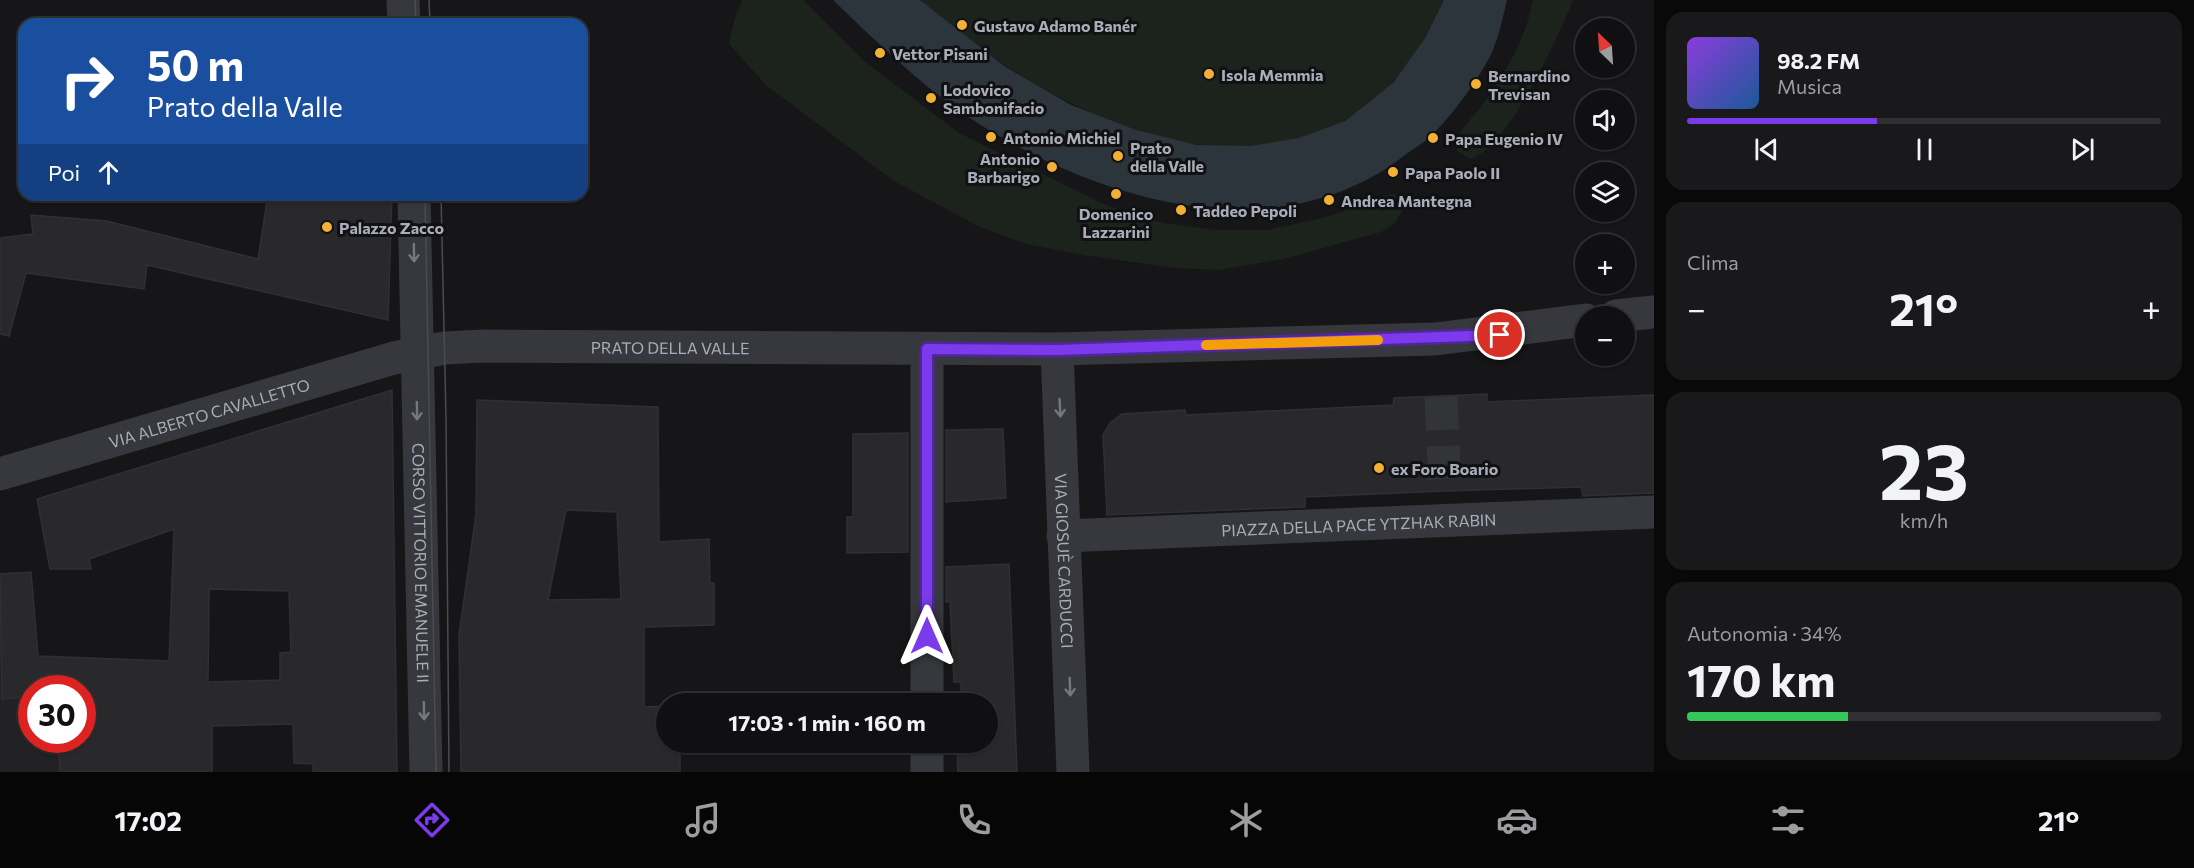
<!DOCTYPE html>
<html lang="it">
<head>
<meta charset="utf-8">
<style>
  :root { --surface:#101012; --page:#19191b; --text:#f1f3f6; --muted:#9c9d9f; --line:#303032; --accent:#7c3aed }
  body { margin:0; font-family:Commissioner,sans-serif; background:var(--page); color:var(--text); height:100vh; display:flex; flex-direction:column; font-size:22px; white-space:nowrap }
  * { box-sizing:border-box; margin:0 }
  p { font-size:20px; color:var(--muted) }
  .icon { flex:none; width:33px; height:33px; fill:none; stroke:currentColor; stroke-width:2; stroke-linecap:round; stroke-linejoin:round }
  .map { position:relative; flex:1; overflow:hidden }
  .details { display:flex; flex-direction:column; gap:12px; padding:12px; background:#09090a; width:540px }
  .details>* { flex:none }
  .hud { position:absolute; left:18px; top:18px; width:570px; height:183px; border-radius:18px; box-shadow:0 2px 4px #0004,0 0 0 2px var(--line); background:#1a4fa0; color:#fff; overflow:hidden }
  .needle { width:39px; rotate:335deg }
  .buttons { position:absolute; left:1575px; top:18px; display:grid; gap:12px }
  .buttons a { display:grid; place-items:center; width:60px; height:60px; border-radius:50%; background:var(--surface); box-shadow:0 2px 4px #0004,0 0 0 2px var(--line); font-size:30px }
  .speed { position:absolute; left:18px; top:675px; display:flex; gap:12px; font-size:30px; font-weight:700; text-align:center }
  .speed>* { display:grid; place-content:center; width:78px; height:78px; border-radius:50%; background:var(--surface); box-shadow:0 2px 4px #0004,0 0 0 2px var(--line); line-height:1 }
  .speed .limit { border:9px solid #d22; background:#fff; color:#111 }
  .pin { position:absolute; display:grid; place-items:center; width:51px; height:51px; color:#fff; margin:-26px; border:3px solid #fff; border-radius:50%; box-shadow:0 2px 6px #0007 }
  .me { position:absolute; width:66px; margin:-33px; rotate:0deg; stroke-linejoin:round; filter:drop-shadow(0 0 4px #0008) }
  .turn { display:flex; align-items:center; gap:21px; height:126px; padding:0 30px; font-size:27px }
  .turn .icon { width:78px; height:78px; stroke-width:2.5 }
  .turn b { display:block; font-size:42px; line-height:51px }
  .then { display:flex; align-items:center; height:57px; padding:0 30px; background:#0003; gap:12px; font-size:22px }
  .big { font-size:45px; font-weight:700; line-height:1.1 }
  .details .widget { flex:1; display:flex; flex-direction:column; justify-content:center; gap:9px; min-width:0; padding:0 21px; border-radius:18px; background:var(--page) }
  .details .dial { align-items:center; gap:0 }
  .dial b { font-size:78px; line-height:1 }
  .song { display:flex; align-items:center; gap:18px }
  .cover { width:72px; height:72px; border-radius:9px; background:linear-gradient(135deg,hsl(270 70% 55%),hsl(210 70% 35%)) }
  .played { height:6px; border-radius:3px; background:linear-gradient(90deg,var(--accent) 40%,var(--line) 40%) }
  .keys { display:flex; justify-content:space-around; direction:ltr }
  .heat { display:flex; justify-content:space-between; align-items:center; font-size:33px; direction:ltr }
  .charge { height:9px; border-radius:4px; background:linear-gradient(90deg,#34c759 34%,var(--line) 0) }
  .trip { position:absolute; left:656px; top:693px; width:342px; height:60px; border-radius:30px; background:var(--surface); box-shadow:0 2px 4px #0004,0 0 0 2px var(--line); font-weight:700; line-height:60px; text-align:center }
  .dock { display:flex; height:96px; justify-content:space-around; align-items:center; background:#060607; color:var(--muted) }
  .dock .icon { width:42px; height:42px }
  .dock .active { color:var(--accent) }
  .dock b { font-size:27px; color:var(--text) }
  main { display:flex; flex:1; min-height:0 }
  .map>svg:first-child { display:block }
</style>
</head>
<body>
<main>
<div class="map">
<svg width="1654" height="772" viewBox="0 0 1654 772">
  <rect width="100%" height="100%" fill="#161618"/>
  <polygon fill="#222225" points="31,572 38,661 64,659 66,688 32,688 32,740 72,740 75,772 0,772 0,574"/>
  <g fill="#1c231d">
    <polygon points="742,0 803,0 865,62 959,133 1108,206 1163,223 1216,230 1268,230 1327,217 1392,194 1398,196 1403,209 1395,223 1381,232 1283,259 1219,270 1175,268 1083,255 1026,244 980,227 894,181 766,85 729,44 734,21"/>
    <path d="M920,0H1444C1430,28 1416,58 1394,81C1388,89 1377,95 1369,101C1361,107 1353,116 1344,121C1206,197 1023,93 920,0Z"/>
    <path d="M1533,0H1573C1559,36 1507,150 1470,159L1457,151L1455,140C1465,124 1478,111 1489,96C1510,66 1526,36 1533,0Z"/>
  </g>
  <path fill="#2c353c" d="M833,0H920L1004,66L1071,105L1136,130L1197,145L1251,146L1299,138L1345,121L1394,82L1425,38L1444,0H1507C1503,17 1499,36 1492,52C1481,76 1453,114 1434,133C1426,142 1414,148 1405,155C1276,256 1095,200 970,118C919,84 877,42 833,0Z"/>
  <g fill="#29292c" stroke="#303034" stroke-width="1.5" fill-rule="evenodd">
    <polygon points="268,195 392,195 388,320 147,265 144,289 26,273 9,336 0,334 0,238 33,234 31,215 107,221 258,259"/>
    <path d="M392,390L397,772H313V764L294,763L293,724L212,726V772H60L58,740H82V688H32V696L2,699L0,574L31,572L38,656L169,661L174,529L89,559L91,569H50L37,499ZM209,589L289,591L291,652L280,653V680L208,682Z"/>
    <polygon points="1487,394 1487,402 1654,395 1654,493 1583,496 1581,487 1445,491 1305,497 1305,507 1107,515 1103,435 1110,423 1122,414 1185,410 1186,415 1393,405 1394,398"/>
    <path d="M477,400L658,407L659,542L709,539L710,583H714V625L644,627V707L666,706V742H680V772H461L459,635L476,514ZM566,510L617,512L621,599L548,600Z"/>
    <polygon points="1003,429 1006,498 946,502 946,430"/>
    <polygon points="908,433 908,552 847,553 847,517 853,517 853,434"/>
    <polygon points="1009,564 1017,772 958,772 957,747 961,746 961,742 987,742 987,704 961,704 961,682 954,682 950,601 946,602 946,567"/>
  </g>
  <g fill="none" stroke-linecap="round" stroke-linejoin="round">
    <polyline stroke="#333438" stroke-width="33" stroke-dasharray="33 16" stroke-linecap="butt" points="1441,397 1445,491"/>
    <g stroke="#37383d" stroke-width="33">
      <polyline points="403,0 404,24"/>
      <path id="s1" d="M414,195L426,772"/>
      <polyline points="1616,316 1654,312"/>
      <polyline points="927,349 927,704"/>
      <path id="s2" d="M1057,349L1073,772"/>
      <path id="s3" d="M0,474L394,358L445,348L483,346L1057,349L1435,339L1586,320"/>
      <path id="s4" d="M1063,536L1654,512"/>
      <polyline points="927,742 927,772"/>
    </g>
    <g stroke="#4a4c52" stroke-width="1.5">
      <polyline points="415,0 416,24"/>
      <polyline points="429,0 430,24"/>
      <polyline points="425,195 436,772"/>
      <polyline points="441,195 446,418 449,772"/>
    </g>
  </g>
  <defs><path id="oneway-shaft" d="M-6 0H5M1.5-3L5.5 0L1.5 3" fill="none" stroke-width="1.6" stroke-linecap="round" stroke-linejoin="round" transform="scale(1.5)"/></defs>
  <g stroke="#757881">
    <use href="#oneway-shaft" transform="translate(414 253) rotate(89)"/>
    <use href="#oneway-shaft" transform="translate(1060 408) rotate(87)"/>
    <use href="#oneway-shaft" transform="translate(417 411) rotate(89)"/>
    <use href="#oneway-shaft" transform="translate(1070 687) rotate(88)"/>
    <use href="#oneway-shaft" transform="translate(424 711) rotate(89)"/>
  </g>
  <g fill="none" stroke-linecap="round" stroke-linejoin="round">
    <defs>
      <polyline id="route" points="927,636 927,349 1057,350 1500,335"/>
    </defs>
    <use href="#route" stroke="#51269a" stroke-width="15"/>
    <use href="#route" stroke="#7c3aed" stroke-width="10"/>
    <polyline stroke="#f59e0b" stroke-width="10" points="1206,345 1378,340"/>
  </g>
  <g fill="#f2b134" stroke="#111113" stroke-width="2">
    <circle cx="962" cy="25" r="6"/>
    <circle cx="880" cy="53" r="6"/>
    <circle cx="1209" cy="74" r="6"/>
    <circle cx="1476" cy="84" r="6"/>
    <circle cx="931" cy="98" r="6"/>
    <circle cx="991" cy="137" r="6"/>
    <circle cx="1433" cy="138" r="6"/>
    <circle cx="1118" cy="156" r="6"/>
    <circle cx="1052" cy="167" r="6"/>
    <circle cx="1393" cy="172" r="6"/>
    <circle cx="1116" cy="194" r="6"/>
    <circle cx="1329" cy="200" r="6"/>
    <circle cx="1181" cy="210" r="6"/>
    <circle cx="327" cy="227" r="6"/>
    <circle cx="1379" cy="468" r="6"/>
  </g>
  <g text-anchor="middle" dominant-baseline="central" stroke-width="6" stroke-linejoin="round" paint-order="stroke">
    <g font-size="16" font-weight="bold" fill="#a8adb8" stroke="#111113" text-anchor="start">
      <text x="974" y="25">Gustavo Adamo Banér</text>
      <text x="892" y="53">Vettor Pisani</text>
      <text x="1221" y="74">Isola Memmia</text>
      <text x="1488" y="75">Bernardino<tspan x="1488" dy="18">Trevisan</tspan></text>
      <text x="943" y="89">Lodovico<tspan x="943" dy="18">Sambonifacio</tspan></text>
      <text x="1003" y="137">Antonio Michiel</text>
      <text x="1445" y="138">Papa Eugenio IV</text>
      <text x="1130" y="147">Prato<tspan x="1130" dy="18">della Valle</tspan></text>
      <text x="1040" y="158" text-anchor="end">Antonio<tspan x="1040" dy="18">Barbarigo</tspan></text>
      <text x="1405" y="172">Papa Paolo II</text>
      <text x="1341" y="200">Andrea Mantegna</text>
      <text x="1193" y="210">Taddeo Pepoli</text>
      <text x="1116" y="213" text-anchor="middle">Domenico<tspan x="1116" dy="18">Lazzarini</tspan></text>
      <text x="339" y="227">Palazzo Zacco</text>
      <text x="1391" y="468">ex Foro Boario</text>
    </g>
    <g font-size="16" fill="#a8adb8" stroke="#111113">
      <text stroke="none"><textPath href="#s3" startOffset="688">PRATO DELLA VALLE</textPath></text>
      <text stroke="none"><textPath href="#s3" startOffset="218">VIA ALBERTO CAVALLETTO</textPath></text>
      <text stroke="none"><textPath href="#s4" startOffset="296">PIAZZA DELLA PACE YTZHAK RABIN</textPath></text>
      <text stroke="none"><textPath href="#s2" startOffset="212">VIA GIOSUÈ CARDUCCI</textPath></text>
      <text stroke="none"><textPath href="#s1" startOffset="368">CORSO VITTORIO EMANUELE II</textPath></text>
    </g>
  </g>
</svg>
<div class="buttons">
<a><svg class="needle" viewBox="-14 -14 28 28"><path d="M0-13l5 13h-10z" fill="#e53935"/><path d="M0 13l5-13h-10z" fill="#9c9d9f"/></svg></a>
<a><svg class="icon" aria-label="sound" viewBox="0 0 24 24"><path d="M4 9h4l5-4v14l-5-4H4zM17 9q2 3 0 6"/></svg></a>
<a><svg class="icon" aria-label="layers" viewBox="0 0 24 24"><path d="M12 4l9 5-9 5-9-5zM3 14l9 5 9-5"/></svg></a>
<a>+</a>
<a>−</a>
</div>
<div class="speed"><div class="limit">30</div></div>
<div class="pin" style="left:1500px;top:335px;background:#d93025"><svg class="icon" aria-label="arrive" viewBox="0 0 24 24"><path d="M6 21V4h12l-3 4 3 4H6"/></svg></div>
<svg class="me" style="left:927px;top:636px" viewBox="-20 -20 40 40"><path d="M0-17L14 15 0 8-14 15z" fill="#7c3aed" stroke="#fff" stroke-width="4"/></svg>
<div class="trip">17:03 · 1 min · 160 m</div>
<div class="hud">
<div class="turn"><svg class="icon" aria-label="right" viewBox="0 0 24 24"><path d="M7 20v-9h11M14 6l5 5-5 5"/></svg><div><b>50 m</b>Prato della Valle</div></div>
<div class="then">Poi<svg class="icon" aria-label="ahead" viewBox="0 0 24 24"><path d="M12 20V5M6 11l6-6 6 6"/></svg></div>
</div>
</div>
<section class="details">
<div class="widget">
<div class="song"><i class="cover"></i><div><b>98.2 FM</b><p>Musica</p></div></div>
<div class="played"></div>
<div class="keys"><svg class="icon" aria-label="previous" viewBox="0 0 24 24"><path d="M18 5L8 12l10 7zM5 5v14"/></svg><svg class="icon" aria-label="pause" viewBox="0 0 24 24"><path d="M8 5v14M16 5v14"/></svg><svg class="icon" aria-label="next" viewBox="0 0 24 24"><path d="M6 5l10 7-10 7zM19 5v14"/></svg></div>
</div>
<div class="widget"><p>Clima</p>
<div class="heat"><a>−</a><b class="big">21°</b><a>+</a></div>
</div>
<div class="widget dial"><b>23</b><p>km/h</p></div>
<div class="widget"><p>Autonomia · 34%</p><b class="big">170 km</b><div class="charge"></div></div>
</section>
</main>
<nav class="dock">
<b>17:02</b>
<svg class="icon active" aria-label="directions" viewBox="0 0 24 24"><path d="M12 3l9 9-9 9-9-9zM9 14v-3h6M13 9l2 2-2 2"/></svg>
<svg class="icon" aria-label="music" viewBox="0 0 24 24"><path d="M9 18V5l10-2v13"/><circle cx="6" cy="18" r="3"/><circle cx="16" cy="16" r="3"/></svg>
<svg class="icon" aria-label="phone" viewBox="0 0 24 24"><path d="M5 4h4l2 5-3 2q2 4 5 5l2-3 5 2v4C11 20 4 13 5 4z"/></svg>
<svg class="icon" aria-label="climate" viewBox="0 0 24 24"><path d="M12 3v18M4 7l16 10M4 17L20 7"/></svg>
<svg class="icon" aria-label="car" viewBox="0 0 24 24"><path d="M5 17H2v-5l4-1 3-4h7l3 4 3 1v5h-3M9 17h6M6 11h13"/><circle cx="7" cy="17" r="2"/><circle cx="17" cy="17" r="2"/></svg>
<svg class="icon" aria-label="filters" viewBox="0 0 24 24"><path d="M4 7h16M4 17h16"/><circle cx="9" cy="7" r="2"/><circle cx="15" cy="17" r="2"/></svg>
<b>21°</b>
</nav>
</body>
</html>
